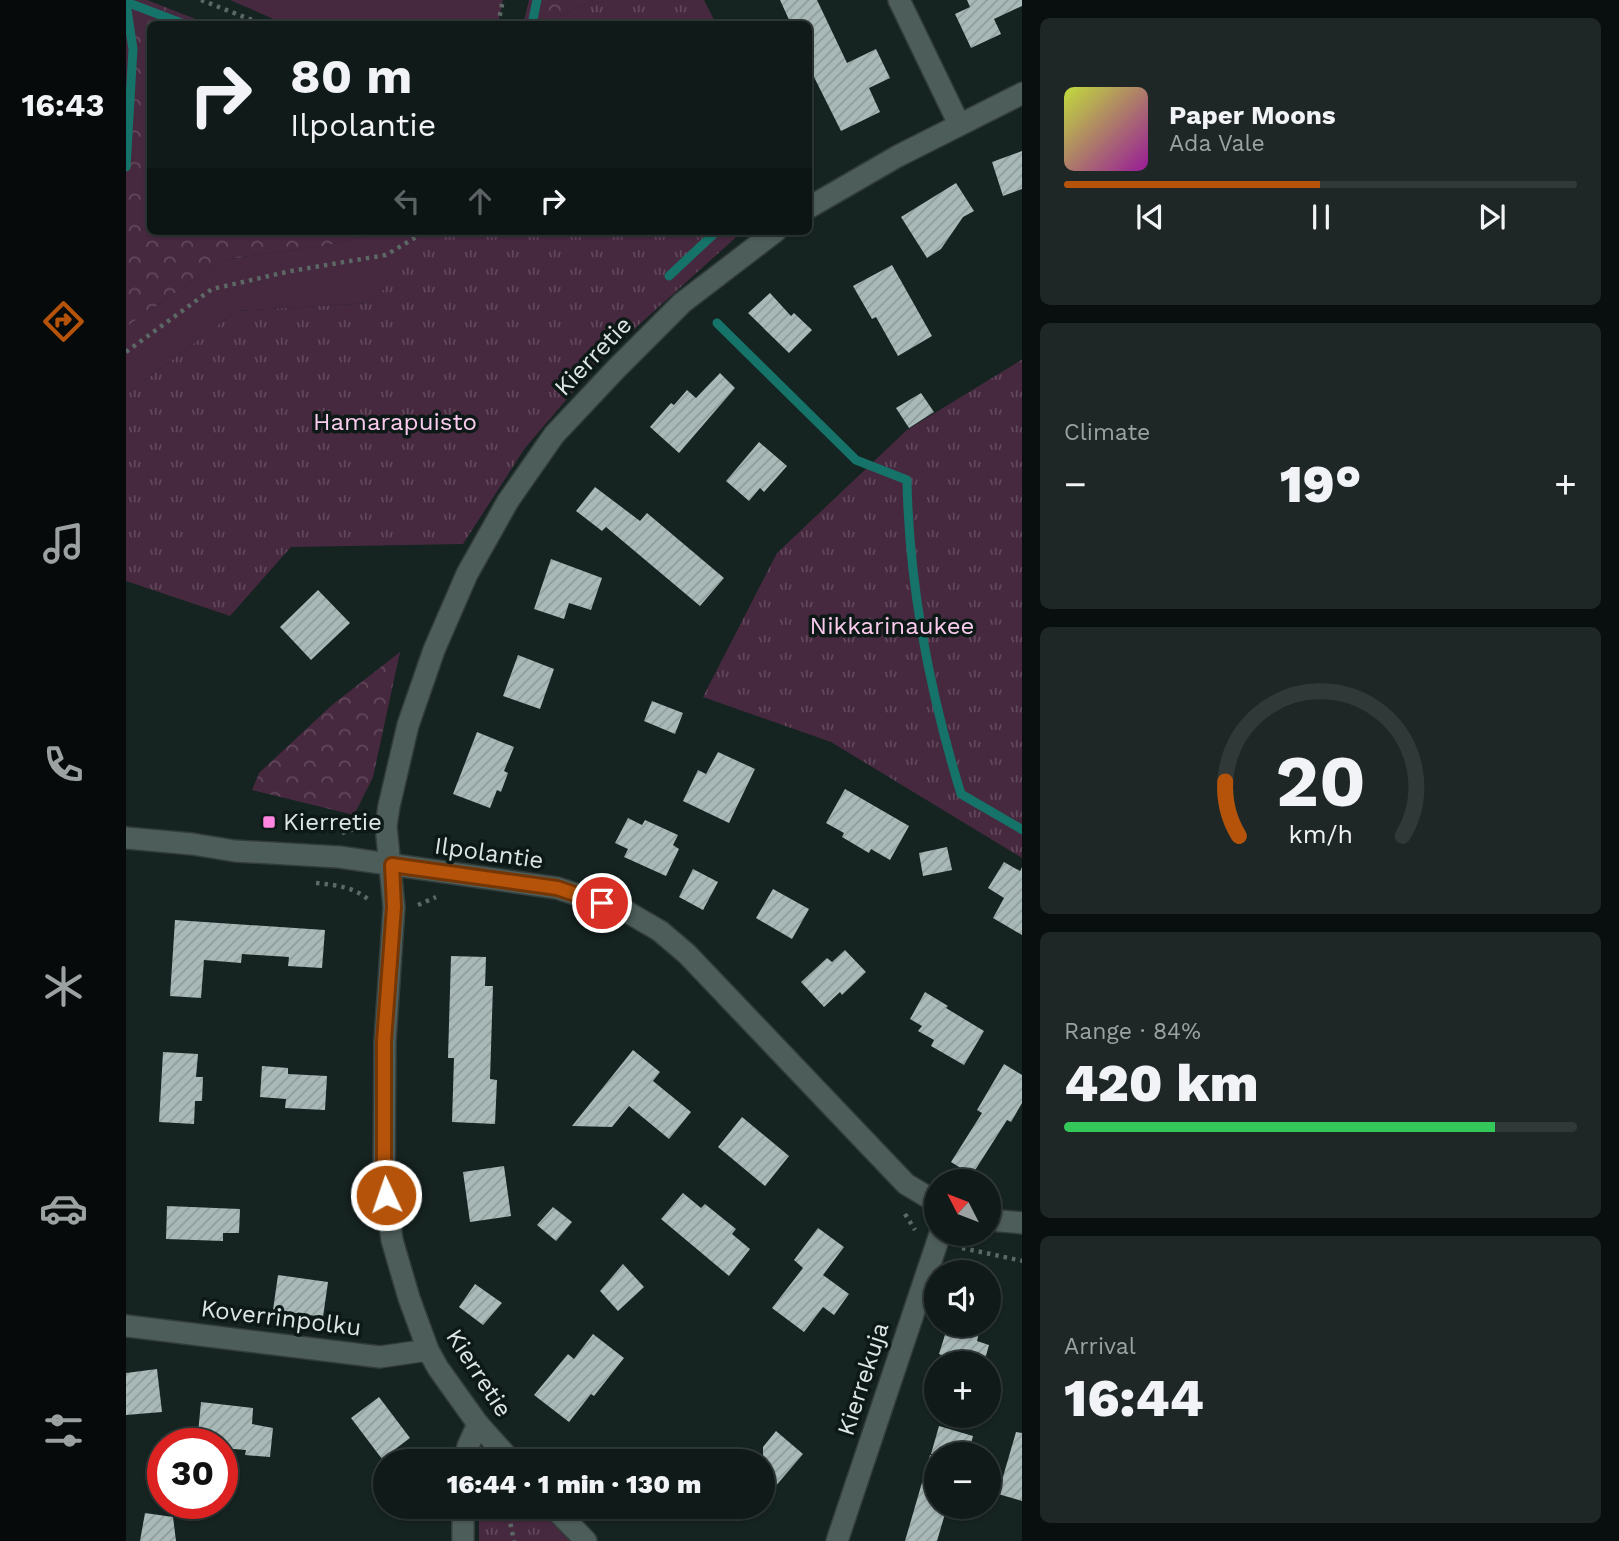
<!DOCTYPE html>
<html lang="en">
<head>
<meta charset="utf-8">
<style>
  :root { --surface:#101a19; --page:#1e2726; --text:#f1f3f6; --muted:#9ca1a2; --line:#303838; --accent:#b45309 }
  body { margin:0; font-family:"Work Sans",sans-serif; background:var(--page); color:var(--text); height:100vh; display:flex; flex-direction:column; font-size:26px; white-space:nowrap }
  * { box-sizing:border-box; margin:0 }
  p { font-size:23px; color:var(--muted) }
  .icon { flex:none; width:38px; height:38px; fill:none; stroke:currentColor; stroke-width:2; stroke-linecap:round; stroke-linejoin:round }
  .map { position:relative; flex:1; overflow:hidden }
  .details { display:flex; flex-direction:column; gap:18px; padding:18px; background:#090e0e; width:597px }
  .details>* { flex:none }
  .guide { position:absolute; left:21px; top:21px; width:665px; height:214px; border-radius:10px; box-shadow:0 2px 5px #0004,0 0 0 2px var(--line); background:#101a19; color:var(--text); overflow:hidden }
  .needle { width:46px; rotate:312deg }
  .controls { position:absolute; left:798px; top:1169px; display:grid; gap:14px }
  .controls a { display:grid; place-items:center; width:77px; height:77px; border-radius:50%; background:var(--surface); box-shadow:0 2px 5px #0004,0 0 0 2px var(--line); font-size:35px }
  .speed { position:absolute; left:21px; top:1428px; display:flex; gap:14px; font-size:35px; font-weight:700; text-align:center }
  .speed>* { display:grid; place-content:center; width:91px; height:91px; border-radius:50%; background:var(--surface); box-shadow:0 2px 5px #0004,0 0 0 2px var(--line); line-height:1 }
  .speed .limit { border:10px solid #d22; background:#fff; color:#111 }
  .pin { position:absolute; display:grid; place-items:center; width:60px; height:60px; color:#fff; margin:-30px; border:4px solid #fff; border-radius:50%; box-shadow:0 2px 7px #0007 }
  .me { position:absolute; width:77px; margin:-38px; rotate:357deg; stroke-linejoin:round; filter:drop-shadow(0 0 5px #0008) }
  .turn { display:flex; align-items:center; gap:24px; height:147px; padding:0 28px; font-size:32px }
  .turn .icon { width:91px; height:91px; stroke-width:2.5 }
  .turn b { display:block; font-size:49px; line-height:60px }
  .lanes { display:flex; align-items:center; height:66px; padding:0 28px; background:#0003; justify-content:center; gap:35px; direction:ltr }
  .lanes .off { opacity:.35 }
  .big { font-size:52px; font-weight:800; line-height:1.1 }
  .details .tile { flex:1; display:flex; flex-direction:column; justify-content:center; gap:10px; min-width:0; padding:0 24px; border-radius:10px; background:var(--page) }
  .details .dial { align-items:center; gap:0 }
  .dial svg { height:182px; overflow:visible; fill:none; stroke:var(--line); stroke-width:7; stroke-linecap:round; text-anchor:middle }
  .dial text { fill:var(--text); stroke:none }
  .song { display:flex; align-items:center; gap:21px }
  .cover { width:84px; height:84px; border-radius:10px; background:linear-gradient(135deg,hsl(70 70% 55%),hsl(300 70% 35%)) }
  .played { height:7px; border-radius:4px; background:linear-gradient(90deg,var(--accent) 50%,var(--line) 50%) }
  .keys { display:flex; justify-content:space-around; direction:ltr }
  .heat { display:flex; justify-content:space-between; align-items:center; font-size:38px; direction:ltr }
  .charge { height:10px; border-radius:5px; background:linear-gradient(90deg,#34c759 84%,var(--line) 0) }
  .trip { position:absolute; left:247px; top:1449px; width:402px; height:70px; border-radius:35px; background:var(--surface); box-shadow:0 2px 5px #0004,0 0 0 2px var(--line); font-weight:800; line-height:70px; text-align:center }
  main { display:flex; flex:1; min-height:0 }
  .tab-bar { display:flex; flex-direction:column; width:126px; justify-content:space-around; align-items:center; background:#060a0a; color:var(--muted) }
  .tab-bar .icon { width:49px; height:49px }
  .tab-bar .selected { color:var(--accent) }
  .tab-bar b { font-size:32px; color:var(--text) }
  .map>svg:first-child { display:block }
</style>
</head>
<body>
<main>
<nav class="tab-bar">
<b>16:43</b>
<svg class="icon selected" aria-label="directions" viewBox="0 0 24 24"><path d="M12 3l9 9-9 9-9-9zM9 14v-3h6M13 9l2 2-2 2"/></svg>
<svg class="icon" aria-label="music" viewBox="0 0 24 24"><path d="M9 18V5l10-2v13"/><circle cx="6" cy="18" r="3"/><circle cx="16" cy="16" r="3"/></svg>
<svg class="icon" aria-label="phone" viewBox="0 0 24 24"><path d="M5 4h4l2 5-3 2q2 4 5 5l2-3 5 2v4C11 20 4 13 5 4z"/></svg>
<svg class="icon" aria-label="climate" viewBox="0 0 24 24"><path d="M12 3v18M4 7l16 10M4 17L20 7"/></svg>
<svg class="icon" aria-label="car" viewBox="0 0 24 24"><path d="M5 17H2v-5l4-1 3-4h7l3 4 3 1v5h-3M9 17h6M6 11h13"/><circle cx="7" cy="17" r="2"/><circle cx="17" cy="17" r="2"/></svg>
<svg class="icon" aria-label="filters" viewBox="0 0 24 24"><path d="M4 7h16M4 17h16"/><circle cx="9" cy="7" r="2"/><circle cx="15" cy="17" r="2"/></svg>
</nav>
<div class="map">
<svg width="897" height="1541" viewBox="0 0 897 1541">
  <defs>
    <pattern id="forest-crowns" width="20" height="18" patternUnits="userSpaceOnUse" patternTransform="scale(1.75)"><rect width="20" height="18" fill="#47293f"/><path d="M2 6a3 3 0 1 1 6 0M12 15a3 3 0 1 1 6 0" fill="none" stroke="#61485b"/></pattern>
    <pattern id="park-tufts" width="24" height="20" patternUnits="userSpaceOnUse" patternTransform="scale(1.75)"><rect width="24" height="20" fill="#47293f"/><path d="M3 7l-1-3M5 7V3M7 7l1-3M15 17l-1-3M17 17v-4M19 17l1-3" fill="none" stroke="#61485b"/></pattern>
    <pattern id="building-hatch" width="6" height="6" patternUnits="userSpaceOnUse" patternTransform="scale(1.75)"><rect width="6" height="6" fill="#a8b9b7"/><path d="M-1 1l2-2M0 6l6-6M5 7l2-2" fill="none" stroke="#8e9c9a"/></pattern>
  </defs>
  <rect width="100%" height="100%" fill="#152321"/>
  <g fill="#47293f">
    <polygon points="104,0 377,0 372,24 159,24"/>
    <polygon points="260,231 617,231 309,238 244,303 110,311 0,395 0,327 97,260 203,245"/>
  </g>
  <g fill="url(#forest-crowns)">
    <polygon points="0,0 21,0 72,20 74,24 24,24 24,231 260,231 203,245 97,260 0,327"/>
    <polygon points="403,0 468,0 417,24 397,24"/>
    <polygon points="274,652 247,777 228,815 126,790 133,773 206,705"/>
  </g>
  <g fill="url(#park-tufts)">
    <polygon points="468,0 578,0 590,24 417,24"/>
    <polygon points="315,231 617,231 476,358 399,448 337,544 165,547 104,616 0,581 0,395 110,311 244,303"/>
    <polygon points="897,359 897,858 896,858 705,742 577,697 651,553 781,430"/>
    <polygon points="353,1507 412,1507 445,1541 353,1541"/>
  </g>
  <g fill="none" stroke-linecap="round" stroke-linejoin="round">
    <g stroke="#157369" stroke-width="9">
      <polyline points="0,2 58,24"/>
      <polyline points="0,3 7,49 0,167"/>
      <polyline points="406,24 411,0"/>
      <polyline points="543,276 591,231"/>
      <path d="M591,323L730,460L781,480C783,587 804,693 835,794L897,830"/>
    </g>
  </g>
  <g fill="url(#building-hatch)">
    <polygon points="654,0 691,0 721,63 750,49 764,78 743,88 754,112 715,131 682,65 682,24 665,24"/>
    <polygon points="841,0 896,0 896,6 868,19 875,34 845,48 829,14 844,7"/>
    <polygon points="896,151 896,189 877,196 866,162"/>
    <polygon points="830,183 848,211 837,217 815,249 801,258 775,217"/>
    <polygon points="766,265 806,336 772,356 750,317 746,319 727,286"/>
    <polygon points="644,293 665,316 668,313 686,330 663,353 622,313"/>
    <polygon points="594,373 609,388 553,453 524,427 545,403 548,405 561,390 570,398"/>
    <polygon points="795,393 808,412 783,428 770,408"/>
    <polygon points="633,442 661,466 638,492 634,488 623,501 600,481"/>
    <polygon points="469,487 514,521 521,513 598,578 574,606 480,527 476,531 450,511"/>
    <polygon points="425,559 476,578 465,610 443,603 438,619 408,609"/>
    <polygon points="192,590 224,623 185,660 154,627"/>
    <polygon points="392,655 428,669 414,709 377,696"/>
    <polygon points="526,701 557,713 549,734 518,721"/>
    <polygon points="351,732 388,747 378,771 382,773 375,792 371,790 364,808 327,794"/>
    <polygon points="592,752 629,769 603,823 557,801 572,770 580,774"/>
    <polygon points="719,789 783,826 764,860 745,849 743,853 716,837 718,833 700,823"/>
    <polygon points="502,818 516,825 519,820 552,835 547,845 553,849 540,876 498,857 502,849 489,843"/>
    <polygon points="821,847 826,870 797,876 793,853"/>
    <polygon points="878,862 894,871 896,867 896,935 867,918 878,898 862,888"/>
    <polygon points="567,869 592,882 577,910 553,897"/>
    <polygon points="647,889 683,909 666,939 630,918"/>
    <polygon points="49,920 199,930 196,968 162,966 163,957 116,954 115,963 78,960 75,998 44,996"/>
    <polygon points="719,950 740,972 716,995 714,992 698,1007 675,982 701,958 706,962"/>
    <polygon points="325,956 360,957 359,986 367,986 364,1079 371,1080 369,1124 326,1122 328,1058 322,1058"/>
    <polygon points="799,992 822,1006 820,1008 858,1031 838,1065 805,1046 808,1040 792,1031 796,1026 784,1019"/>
    <polygon points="507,1050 534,1072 527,1081 565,1112 543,1139 503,1106 486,1127 446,1126"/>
    <polygon points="37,1052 72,1054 70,1077 77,1077 76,1101 69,1101 68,1124 33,1122"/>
    <polygon points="878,1064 896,1075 896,1103 885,1122 881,1120 846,1175 825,1162 856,1113 851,1110"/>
    <polygon points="136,1066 162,1068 162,1074 201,1076 199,1110 159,1108 160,1099 134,1097"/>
    <polygon points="616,1117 663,1156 639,1186 592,1147"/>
    <polygon points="378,1166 385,1216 344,1222 337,1172"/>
    <polygon points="557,1193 575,1208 579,1204 610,1229 606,1234 624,1249 603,1276 535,1219"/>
    <polygon points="41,1206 114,1209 113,1233 97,1233 97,1241 40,1239"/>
    <polygon points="427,1207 446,1222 430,1241 411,1225"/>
    <polygon points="692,1228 718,1247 697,1275 723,1294 708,1315 697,1307 678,1332 646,1308 677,1268 668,1260"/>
    <polygon points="497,1264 518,1287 492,1311 474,1291"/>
    <polygon points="152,1275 202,1282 197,1317 147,1310"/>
    <polygon points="349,1284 376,1303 357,1325 333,1307"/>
    <polygon points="822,1325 842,1325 854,1329 851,1341 863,1345 858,1363 818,1363 820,1357 813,1354"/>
    <polygon points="467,1334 498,1358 468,1396 465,1394 443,1422 408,1395 442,1354 448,1359"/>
    <polygon points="31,1369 36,1412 0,1415 0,1373"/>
    <polygon points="253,1397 284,1438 256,1459 225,1418"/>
    <polygon points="75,1402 127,1408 126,1424 147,1428 144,1457 119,1455 120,1450 96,1448 96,1444 71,1444"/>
    <polygon points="813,1426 847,1436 842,1454 805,1454"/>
    <polygon points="650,1431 677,1454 637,1501 637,1447"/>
    <polygon points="890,1432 896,1433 896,1501 872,1494"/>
    <polygon points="804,1455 810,1456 810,1507 821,1507 811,1541 779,1541"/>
    <polygon points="19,1513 47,1517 50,1541 14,1541"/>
  </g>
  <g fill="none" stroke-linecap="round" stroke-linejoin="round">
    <defs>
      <g id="street">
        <polyline points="773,0 833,124"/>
        <polyline points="682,208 772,156 897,93"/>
        <polyline points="1,1326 254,1357 302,1350"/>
        <polyline points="339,1461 342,1446 352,1424"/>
        <polyline points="385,1461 352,1424 312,1368 302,1350 283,1298 266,1240 258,1179 259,1041 268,907 260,826 263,806 282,725 308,650 341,574 382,501 428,435 491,368 556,303 650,231"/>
        <polyline points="337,1507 337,1541"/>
        <polyline points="427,1507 460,1541"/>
        <polyline points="711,1541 814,1234"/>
      </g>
      <g id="secondary">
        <polyline points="0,838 66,844 109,851 213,857 431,888 498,910 534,931 561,954 780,1184 810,1202"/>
        <polyline points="863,1220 897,1223"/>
      </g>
    </defs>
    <use href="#street" stroke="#323c3a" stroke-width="24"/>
    <use href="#secondary" stroke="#323c3a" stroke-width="24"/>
    <g stroke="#5b6866" stroke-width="4.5" stroke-dasharray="3.5 5" stroke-linecap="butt">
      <polyline points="75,0 136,24"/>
      <polyline points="372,24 377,0"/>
      <polyline points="0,352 86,289 165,271 260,255 292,236 295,231"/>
      <polyline points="216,833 237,826"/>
      <path d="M190,883C210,885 229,887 244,901"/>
      <polyline points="292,905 310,897"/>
      <polyline points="779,1214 789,1230"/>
      <polyline points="836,1248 897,1261"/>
      <polyline points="381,1507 388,1541"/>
    </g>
    <use href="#street" stroke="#4d5d5a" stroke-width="21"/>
    <use href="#secondary" stroke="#4d5d5a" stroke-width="21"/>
  </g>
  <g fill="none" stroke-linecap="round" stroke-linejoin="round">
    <defs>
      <polyline id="route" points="260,1195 258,1179 258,1041 268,907 266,865 431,888 476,903"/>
    </defs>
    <use href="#route" stroke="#753606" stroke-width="18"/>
    <use href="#route" stroke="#b45309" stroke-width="12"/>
  </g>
  <rect fill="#fe86e1" stroke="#0c1917" stroke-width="2.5" x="136" y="815" width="14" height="14" rx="3.5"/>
  <g text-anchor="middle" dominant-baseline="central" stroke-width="7" stroke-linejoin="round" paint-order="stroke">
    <g font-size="24" fill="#dde6e4" stroke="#0c1917">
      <text transform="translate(467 356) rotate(-46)">Kierretie</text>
      <text transform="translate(363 853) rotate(8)">Ilpolantie</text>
      <text transform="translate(155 1318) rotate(7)">Koverrinpolku</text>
      <text transform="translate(353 1373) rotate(57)">Kierretie</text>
      <text transform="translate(737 1379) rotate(-72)">Kierrekuja</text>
    </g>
    <g font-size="24" fill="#facbec" stroke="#0c1917">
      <text x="269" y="422">Hamarapuisto</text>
      <text x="766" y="626">Nikkarinaukee</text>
    </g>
    <g font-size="24" fill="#dde6e4" stroke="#0c1917" text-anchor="start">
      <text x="157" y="822">Kierretie</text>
    </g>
  </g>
</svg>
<div class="controls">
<a><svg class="needle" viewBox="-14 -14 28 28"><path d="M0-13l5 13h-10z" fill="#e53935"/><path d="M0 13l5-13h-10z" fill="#9ca1a2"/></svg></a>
<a><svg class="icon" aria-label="sound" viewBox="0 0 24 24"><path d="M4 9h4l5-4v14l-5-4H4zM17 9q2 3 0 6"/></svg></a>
<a>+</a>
<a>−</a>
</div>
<div class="speed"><div class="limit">30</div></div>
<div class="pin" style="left:476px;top:903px;background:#d93025"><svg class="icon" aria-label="arrive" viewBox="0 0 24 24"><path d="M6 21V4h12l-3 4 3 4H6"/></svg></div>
<svg class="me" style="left:260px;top:1195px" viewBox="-20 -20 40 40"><circle r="17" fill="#b45309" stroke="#fff" stroke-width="3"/><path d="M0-11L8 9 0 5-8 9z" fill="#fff"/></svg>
<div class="trip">16:44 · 1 min · 130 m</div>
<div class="guide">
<div class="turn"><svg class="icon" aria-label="right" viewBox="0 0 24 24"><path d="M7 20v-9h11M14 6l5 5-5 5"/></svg><div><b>80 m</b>Ilpolantie</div></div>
<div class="lanes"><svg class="icon off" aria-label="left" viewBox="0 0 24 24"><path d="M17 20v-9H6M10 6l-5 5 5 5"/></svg><svg class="icon off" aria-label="ahead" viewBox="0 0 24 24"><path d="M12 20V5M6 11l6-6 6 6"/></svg><svg class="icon" aria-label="right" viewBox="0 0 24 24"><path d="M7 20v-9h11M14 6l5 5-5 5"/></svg></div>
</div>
</div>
<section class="details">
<div class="tile">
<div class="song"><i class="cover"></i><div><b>Paper Moons</b><p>Ada Vale</p></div></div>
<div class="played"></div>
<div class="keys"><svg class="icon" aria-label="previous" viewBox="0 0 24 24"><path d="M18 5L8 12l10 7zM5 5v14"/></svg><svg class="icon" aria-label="pause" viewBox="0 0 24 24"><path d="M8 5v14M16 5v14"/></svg><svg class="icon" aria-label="next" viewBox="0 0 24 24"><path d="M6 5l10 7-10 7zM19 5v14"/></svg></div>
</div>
<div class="tile"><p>Climate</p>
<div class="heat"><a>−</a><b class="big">19°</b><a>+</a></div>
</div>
<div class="tile dial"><svg viewBox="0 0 100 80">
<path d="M14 69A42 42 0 1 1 86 69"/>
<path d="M14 69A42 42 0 0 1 8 45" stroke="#b45309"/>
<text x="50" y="56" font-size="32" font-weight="700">20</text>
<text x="50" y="72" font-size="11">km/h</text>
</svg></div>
<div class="tile"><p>Range · 84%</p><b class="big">420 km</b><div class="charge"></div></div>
<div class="tile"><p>Arrival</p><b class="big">16:44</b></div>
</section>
</main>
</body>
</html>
